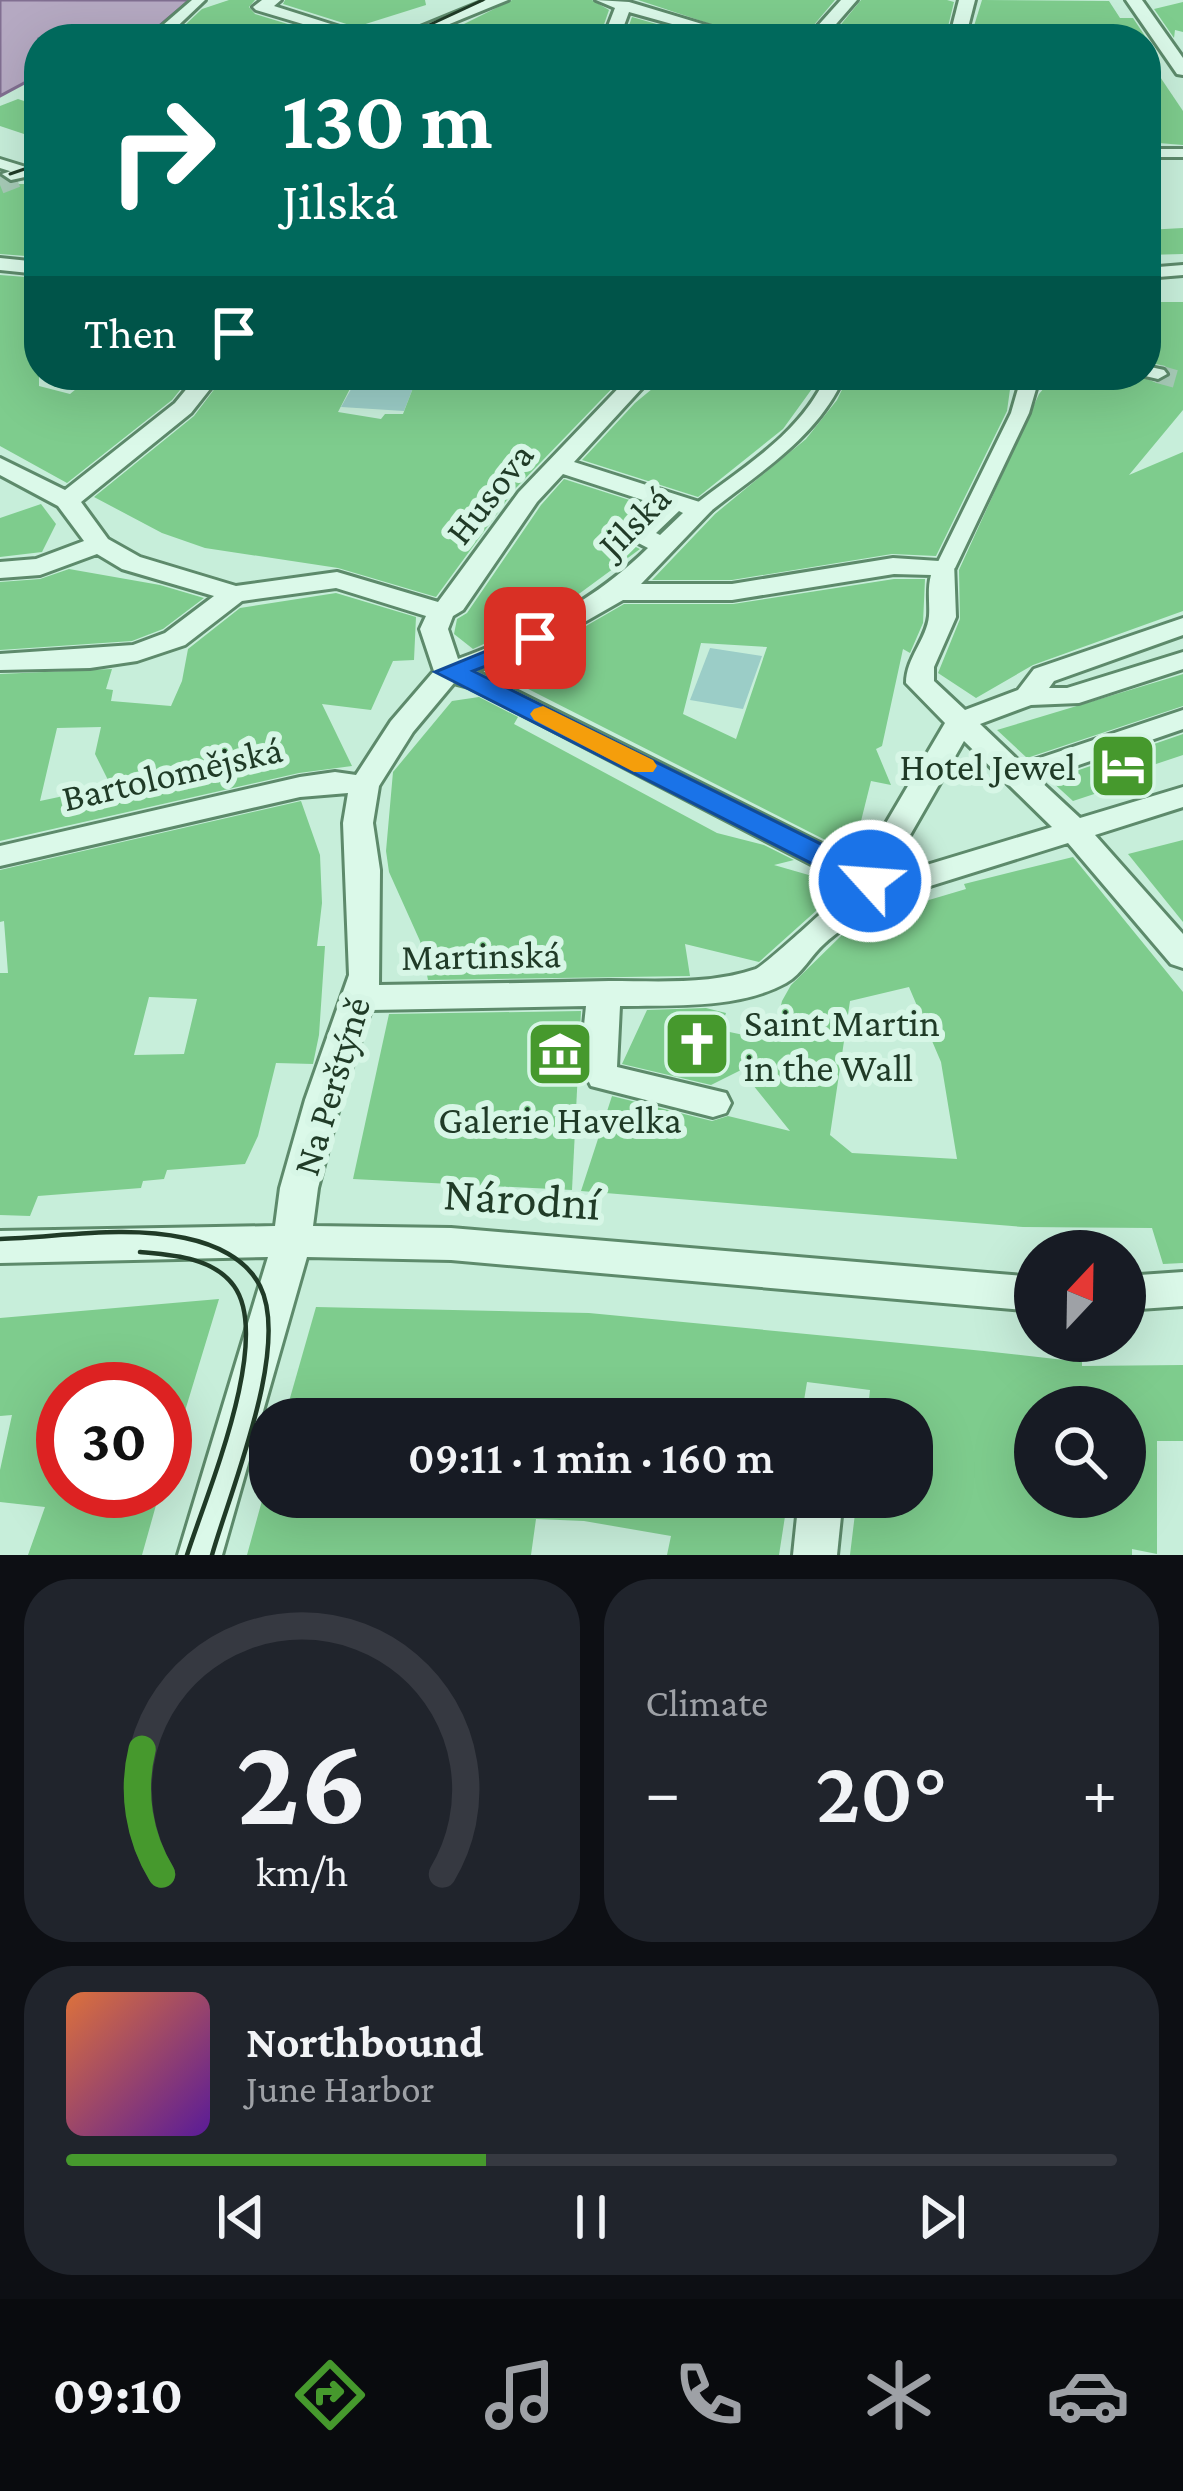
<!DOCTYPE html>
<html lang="en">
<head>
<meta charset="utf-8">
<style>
  :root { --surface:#171b24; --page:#20242c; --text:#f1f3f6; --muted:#9ea1a6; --line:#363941; --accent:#46992d }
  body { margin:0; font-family:"Crimson Pro",serif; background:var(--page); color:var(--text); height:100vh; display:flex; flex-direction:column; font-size:45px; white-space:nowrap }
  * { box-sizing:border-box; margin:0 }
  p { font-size:39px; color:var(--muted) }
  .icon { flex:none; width:66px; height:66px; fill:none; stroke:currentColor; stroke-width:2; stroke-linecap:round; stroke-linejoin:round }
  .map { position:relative; height:1555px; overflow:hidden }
  .sheet { display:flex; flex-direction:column; gap:24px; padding:24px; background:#0d0f14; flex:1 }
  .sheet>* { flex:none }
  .top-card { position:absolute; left:24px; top:24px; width:1137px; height:366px; border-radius:48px; box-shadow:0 12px 48px #0002; background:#00695c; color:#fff; overflow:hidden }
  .needle { width:78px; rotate:22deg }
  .tools { position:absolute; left:1014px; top:1230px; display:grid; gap:24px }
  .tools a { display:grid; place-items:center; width:132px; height:132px; border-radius:50%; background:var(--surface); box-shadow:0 12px 48px #0002; font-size:60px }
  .speed { position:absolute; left:36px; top:1362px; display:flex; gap:24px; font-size:60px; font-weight:700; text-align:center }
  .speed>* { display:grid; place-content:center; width:156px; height:156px; border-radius:50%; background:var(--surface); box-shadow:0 12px 48px #0002; line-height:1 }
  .speed .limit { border:18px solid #d22; background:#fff; color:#111 }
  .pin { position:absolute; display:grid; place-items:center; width:102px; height:102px; color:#fff; margin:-51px; border-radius:24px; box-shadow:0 6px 18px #0006 }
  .me { position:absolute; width:132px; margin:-66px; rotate:296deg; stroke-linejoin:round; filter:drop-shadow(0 0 9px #0008) }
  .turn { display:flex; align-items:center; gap:42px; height:252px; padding:0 60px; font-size:54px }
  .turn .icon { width:156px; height:156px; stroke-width:2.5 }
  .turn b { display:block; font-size:84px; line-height:102px }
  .then { display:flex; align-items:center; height:114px; padding:0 60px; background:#0003; gap:24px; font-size:45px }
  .big { font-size:90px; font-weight:600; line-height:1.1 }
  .sheet .tile { flex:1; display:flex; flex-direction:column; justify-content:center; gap:18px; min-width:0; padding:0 42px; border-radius:48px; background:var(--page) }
  .sheet .dial { align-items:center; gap:0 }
  .dial svg { height:312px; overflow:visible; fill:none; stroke:var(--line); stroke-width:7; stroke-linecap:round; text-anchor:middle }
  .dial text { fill:var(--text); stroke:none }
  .song { display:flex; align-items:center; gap:36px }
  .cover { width:144px; height:144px; border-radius:18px; background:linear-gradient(135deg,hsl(20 70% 55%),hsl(270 70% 35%)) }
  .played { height:12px; border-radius:6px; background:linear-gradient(90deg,var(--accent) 40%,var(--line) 40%) }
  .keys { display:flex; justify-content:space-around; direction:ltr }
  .heat { display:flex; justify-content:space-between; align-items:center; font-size:66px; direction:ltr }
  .sheet .tiles { flex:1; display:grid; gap:24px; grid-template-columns:1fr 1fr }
  .tile:last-child { grid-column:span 2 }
  .trip { position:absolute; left:249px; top:1398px; width:684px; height:120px; border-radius:48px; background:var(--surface); box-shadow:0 12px 48px #0002; font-weight:600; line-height:120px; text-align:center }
  .dock { display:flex; height:192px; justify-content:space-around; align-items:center; background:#090b0e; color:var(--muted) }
  .dock .icon { width:84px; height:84px }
  .dock .selected { color:var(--accent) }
  .dock b { font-size:54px; color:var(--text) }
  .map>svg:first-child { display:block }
</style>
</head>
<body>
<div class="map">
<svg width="1183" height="1555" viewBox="0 0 1183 1555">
  <rect width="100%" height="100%" fill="#c7eeda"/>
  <g fill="#9bcdc7">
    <polygon points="359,375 418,375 404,411 341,407"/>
    <polygon points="710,648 762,656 743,709 690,700"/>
  </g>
  <polygon fill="#b5a9c2" stroke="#816f91" stroke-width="3" points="0,0 190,0 144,39 39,39 39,75 0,96"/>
  <g fill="#7ecc8d" fill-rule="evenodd">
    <polygon points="229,0 255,0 249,7 255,14 327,36 170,39 202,9"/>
    <polygon points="285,0 425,0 426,5 356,27 283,4"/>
    <polygon points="512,0 592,0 609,10 599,39 488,39 444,34"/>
    <polygon points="638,0 835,0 802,39 756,39"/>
    <polygon points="861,0 947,0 954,2 945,39 829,39"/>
    <polygon points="982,0 1109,1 1120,18 1133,18 1147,39 970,39"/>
    <polygon points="1183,2 1183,32 1175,30 1174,38 1154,9"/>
    <polygon points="632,17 709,39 624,39"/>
    <polygon points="1146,56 1183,111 1183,145 1146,142"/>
    <polygon points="18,99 39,106 39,139 0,126 0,106"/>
    <polygon points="0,178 12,184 39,184 39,257 0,254"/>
    <polygon points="1183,228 1183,254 1146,255 1146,230"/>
    <polygon points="0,275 39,278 39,386 70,394 87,380 192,375 172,400 67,483 0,446"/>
    <polygon points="1146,302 1183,302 1183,410 1129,475 1183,452 1183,611 1033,665 976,698 938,673 960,619 959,570 1039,394 1055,375 1137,375 1157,383 1171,375 1165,366 1146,362"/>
    <polygon points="225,375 357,375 338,412 381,419 385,414 403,414 418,375 625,375 515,489 436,597 338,568 205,548 162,533 94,497 194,416"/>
    <polygon points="669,375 758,375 796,385 803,375 822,375 783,429 698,497 582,460 635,403"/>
    <polygon points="849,375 946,381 946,375 1012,375 1007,411 936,556 892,554 732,580 652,580 715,514 806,439 837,400"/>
    <polygon points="564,479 642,504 609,534 640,549 557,610 473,649 454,634 457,619 467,613 541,505"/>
    <polygon points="41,504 56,524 42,552 0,557 0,518"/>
    <polygon points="69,569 160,585 204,598 163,629 132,641 0,650 0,582 40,579"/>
    <path d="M894,579H925L923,623L910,653L903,649L882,746L876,749L891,785L871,781L855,845L841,848L491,670L541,652L624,604H733ZM701,643L767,647L736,739L683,714Z"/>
    <path d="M336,593L416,617L414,660L393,661L371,710L322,704L352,766L299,773L0,841V674L112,669L106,689L113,690L111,701L171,706L182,681L188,649L240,608ZM101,727L95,754L111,786L40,801L57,728Z"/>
    <polygon points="1183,674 1183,706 1027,758 997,730"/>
    <polygon points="479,697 518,717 514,724 717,833 764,845 794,860 774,865 840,884 836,893 759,962 685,944 690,976 428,980 420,941 389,872 386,851 393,772 452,701"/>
    <polygon points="1183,734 1183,755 1147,767 1155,774 1073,801 1050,780"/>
    <path d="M301,801L320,855L322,903L317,946H325L319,1035L313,1064L276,1063L258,1136L245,1164L167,1170L164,1179L143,1181L141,1188L38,1196L30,1216L0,1215V973H8L4,921L0,922V870ZM149,997L197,999L184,1054L134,1055Z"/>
    <polygon points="1183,840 1183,922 1128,854"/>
    <path d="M1073,857L1183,992V1263L1163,1264L1152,1228L1023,1227L581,1191L612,1096L712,1121L728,1116L790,1131L741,1070L711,1085L622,1064L647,1010L706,1008L726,1013L720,1030L773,1041L782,1001L791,985L844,933L911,917L902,908L966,889L964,884ZM909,987L941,1062L957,1159L852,1153L830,1135L850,1001Z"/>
    <polygon points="581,1011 572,1190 353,1179 389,1014"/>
    <polygon points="219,1299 171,1457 165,1456 165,1389 117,1389 109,1370 75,1373 73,1389 63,1389 63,1491 160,1491 142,1555 28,1555 45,1507 0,1502 0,1470 12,1415 0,1416 0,1318"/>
    <path d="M316,1307L589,1313L984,1351L1082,1362V1366L1183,1365V1441H1157V1554L1132,1549V1555H850L857,1497H912V1419H867L870,1390L807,1382L801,1419H284ZM1035,1407H1125V1497H1035Z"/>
    <polygon points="263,1497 788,1497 779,1555 667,1555 671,1536 584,1521 536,1519 531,1555 247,1555"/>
  </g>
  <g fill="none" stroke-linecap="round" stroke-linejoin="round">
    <polyline stroke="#a6cab6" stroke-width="18" stroke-dasharray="18 9" stroke-linecap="butt" points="1158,374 1183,381"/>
    <polyline stroke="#a6cab6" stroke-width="18" stroke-dasharray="18 9" stroke-linecap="butt" points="0,185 20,177"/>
    <defs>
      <g id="pedestrian">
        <polygon points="192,0 205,0 165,38 155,38 155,32"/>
        <rect x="1146" y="149" width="37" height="8"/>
        <polygon points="0,159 39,171 39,180 0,168"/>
        <polygon points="1183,265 1183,275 1146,278 1146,268"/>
        <polygon points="1146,366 1164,370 1167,374 1158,379 1141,375 1146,375"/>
        <path d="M827,375H845C817,439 759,472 707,514H693V506C743,467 800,435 827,375Z"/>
        <polygon points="1022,375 1040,375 1029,413 955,568 945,574 938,572 935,568 1011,413"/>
      </g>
      <g id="minor">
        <polygon points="262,0 281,0 274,6 378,39 353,39 256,10 253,7"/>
        <polygon points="486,0 508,0 413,39 391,39"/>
        <polygon points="596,0 629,2 752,39 726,39 629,12 619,39 603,39 615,8"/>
        <polygon points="841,0 857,0 823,39 806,39"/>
        <polygon points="959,0 975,0 965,39 949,39"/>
        <polygon points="1126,0 1142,0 1183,58 1183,75 1177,74"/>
        <polygon points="39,162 39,174 11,180 2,174"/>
        <polygon points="0,258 39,262 39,274 0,270"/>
        <path d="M198,375H221L191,413L81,502L108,539L140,557L236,586L337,572L438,602L519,492L631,375H654L574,462L709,505L712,510L641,584H732L893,558L954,562L956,617L934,667V681L965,710L1018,690L1034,669L1183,618V635L1054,681L1049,688H1067L1183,652V669L1079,703L1031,705L980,724L1022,764L1183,710V729L1038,779L1080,818L1183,787V807L1095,835L1183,934V968L1171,964L1068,843L911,892H878C864,917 846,924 825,943C811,955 802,974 786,983C739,1009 673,1005 620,1006L617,1067L726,1093L731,1103L726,1113L713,1117L591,1086L580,1064L586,1006L371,1010L341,1100L318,1188L313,1226L451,1228L1035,1277V1311L451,1260L307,1257L222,1555H178L268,1257L0,1263V1231L275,1226L280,1188L305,1100L349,975L343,823L348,793L300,797L0,866V846L300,777L335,772L356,775L391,721L434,671L420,629L426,616L336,588L242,601L185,645L137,661L90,668L0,670V654L133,645L165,633L214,596L122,569L97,554L40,575L0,578V562L36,559L84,541L58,506L0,475V458L65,490L175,403ZM563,474L658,505L625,536L648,548C592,603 531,632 458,659L448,629L453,616L463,610L537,502ZM679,511L683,513L660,535L656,533ZM894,574L931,575C927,590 930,602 929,616C927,639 906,658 906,683L945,723L862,864L476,671L539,648L623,600H732ZM454,683L469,687L850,884C844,894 765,965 756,969C710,985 657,981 609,981C533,983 456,984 379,985L380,870L373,823L379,786L413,732ZM964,741L1052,827L910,870H890Z"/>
        <polygon points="1183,1272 1183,1306 1125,1310 1125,1276"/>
        <polygon points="799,1497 843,1497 837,1555 793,1555"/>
      </g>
    </defs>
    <use href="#pedestrian" stroke="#5d8a6b" stroke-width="6"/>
    <use href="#minor" stroke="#5d8a6b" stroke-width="6"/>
    <use href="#pedestrian" fill="#dbf9e9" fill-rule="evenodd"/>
    <use href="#minor" fill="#dbf9e9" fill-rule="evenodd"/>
    <g stroke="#203b27" stroke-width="3">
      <polyline points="399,39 483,0"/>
      <polyline points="10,174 39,164"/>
    </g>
    <g stroke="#203b27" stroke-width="4.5">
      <path d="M0,1239C60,1237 125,1225 185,1238C214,1244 246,1258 260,1286C291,1347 230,1491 212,1555"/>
      <path d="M140,1252C172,1255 213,1257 234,1286C273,1340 206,1495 187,1555"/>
    </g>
  </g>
  <polygon fill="#1a73e8" stroke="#114b97" stroke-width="3" points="535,631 548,638 544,644 473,671 881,874 885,881 881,888 860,888 435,672"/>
  <polygon fill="#f59e0b" points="543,706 653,760 657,766 653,772 634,772 534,720 530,714 534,709"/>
  <defs>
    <symbol id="hotel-square" viewBox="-11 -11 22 22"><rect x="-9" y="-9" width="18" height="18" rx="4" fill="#46992d" stroke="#d7f6e6"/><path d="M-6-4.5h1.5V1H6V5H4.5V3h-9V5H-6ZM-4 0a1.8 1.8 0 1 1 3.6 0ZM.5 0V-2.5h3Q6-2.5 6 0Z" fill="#fff"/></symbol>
    <symbol id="church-square" viewBox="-11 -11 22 22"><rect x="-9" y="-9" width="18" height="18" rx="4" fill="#46992d" stroke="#d7f6e6"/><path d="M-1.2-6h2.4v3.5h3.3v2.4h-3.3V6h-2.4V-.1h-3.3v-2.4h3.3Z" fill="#fff"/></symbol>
    <symbol id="museum-square" viewBox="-11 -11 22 22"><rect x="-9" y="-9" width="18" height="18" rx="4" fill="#46992d" stroke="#d7f6e6"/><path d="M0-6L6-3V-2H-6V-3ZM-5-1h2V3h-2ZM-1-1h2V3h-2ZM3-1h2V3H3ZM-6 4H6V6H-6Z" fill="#fff"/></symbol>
  </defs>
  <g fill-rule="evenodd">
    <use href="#hotel-square" x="1085" y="728" width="76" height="76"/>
    <use href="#church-square" x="659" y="1006" width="76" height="76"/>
    <use href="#museum-square" x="522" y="1016" width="76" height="76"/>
  </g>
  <g text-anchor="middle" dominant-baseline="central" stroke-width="12" stroke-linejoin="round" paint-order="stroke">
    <g font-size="39" fill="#203b27" stroke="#d7f6e6">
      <text transform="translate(489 493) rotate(-52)">Husova</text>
      <text transform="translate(634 521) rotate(-45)">Jilská</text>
      <text transform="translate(172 773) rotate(-13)">Bartolomějská</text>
      <text transform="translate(481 955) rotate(-1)">Martinská</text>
      <text transform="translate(331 1086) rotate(-73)">Na Perštýně</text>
    </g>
    <g font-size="39" fill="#203b27" stroke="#d7f6e6" text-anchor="end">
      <text x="1076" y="766">Hotel Jewel</text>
      <text x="744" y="1022" text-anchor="start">Saint Martin<tspan x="744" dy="45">in the Wall</tspan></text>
      <text x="560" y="1119" text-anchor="middle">Galerie Havelka</text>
    </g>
    <g font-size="48" fill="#203b27" stroke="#d7f6e6">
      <text transform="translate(522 1198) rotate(4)">Národní</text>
    </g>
  </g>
</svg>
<div class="tools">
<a><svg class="needle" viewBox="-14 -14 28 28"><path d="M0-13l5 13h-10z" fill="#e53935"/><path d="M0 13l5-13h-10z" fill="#9ea1a6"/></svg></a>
<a><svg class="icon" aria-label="search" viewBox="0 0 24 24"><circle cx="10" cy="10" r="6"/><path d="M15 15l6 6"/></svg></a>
</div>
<div class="speed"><div class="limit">30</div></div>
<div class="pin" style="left:535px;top:638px;background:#d93025"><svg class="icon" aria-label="arrive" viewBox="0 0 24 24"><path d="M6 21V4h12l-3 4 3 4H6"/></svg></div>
<svg class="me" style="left:870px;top:881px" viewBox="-20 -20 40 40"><circle r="17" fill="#1a73e8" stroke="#fff" stroke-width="3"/><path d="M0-11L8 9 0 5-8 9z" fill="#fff"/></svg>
<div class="trip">09:11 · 1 min · 160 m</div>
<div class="top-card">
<div class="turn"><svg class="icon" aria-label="right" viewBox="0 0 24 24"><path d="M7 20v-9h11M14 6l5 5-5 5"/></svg><div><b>130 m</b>Jilská</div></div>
<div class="then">Then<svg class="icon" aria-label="arrive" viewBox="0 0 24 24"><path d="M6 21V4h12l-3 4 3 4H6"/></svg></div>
</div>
</div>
<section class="sheet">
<div class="tiles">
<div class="tile dial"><svg viewBox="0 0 100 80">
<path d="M14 69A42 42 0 1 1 86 69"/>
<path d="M14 69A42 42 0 0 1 9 37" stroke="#46992d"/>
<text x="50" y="56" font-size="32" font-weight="700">26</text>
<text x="50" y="72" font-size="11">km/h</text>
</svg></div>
<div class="tile"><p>Climate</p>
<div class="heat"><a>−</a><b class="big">20°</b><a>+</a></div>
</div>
<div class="tile">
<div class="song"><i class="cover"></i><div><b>Northbound</b><p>June Harbor</p></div></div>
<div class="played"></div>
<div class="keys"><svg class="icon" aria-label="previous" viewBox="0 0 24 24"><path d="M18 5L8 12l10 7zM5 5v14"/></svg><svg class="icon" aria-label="pause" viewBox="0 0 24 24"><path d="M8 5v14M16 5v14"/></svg><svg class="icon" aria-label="next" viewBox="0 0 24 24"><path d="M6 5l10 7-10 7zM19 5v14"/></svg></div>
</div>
</div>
</section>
<nav class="dock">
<b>09:10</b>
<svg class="icon selected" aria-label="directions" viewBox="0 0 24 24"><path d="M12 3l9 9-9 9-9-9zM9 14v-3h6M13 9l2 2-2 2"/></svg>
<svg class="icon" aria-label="music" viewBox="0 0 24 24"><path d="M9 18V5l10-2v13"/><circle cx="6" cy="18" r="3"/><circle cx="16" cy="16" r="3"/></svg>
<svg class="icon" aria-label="phone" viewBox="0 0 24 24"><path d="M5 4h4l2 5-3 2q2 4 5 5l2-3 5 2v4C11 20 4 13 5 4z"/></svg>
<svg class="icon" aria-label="climate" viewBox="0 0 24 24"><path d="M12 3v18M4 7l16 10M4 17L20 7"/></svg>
<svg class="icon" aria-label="car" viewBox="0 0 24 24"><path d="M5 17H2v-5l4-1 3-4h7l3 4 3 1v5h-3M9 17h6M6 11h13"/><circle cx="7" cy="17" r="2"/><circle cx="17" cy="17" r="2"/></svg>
</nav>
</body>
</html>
